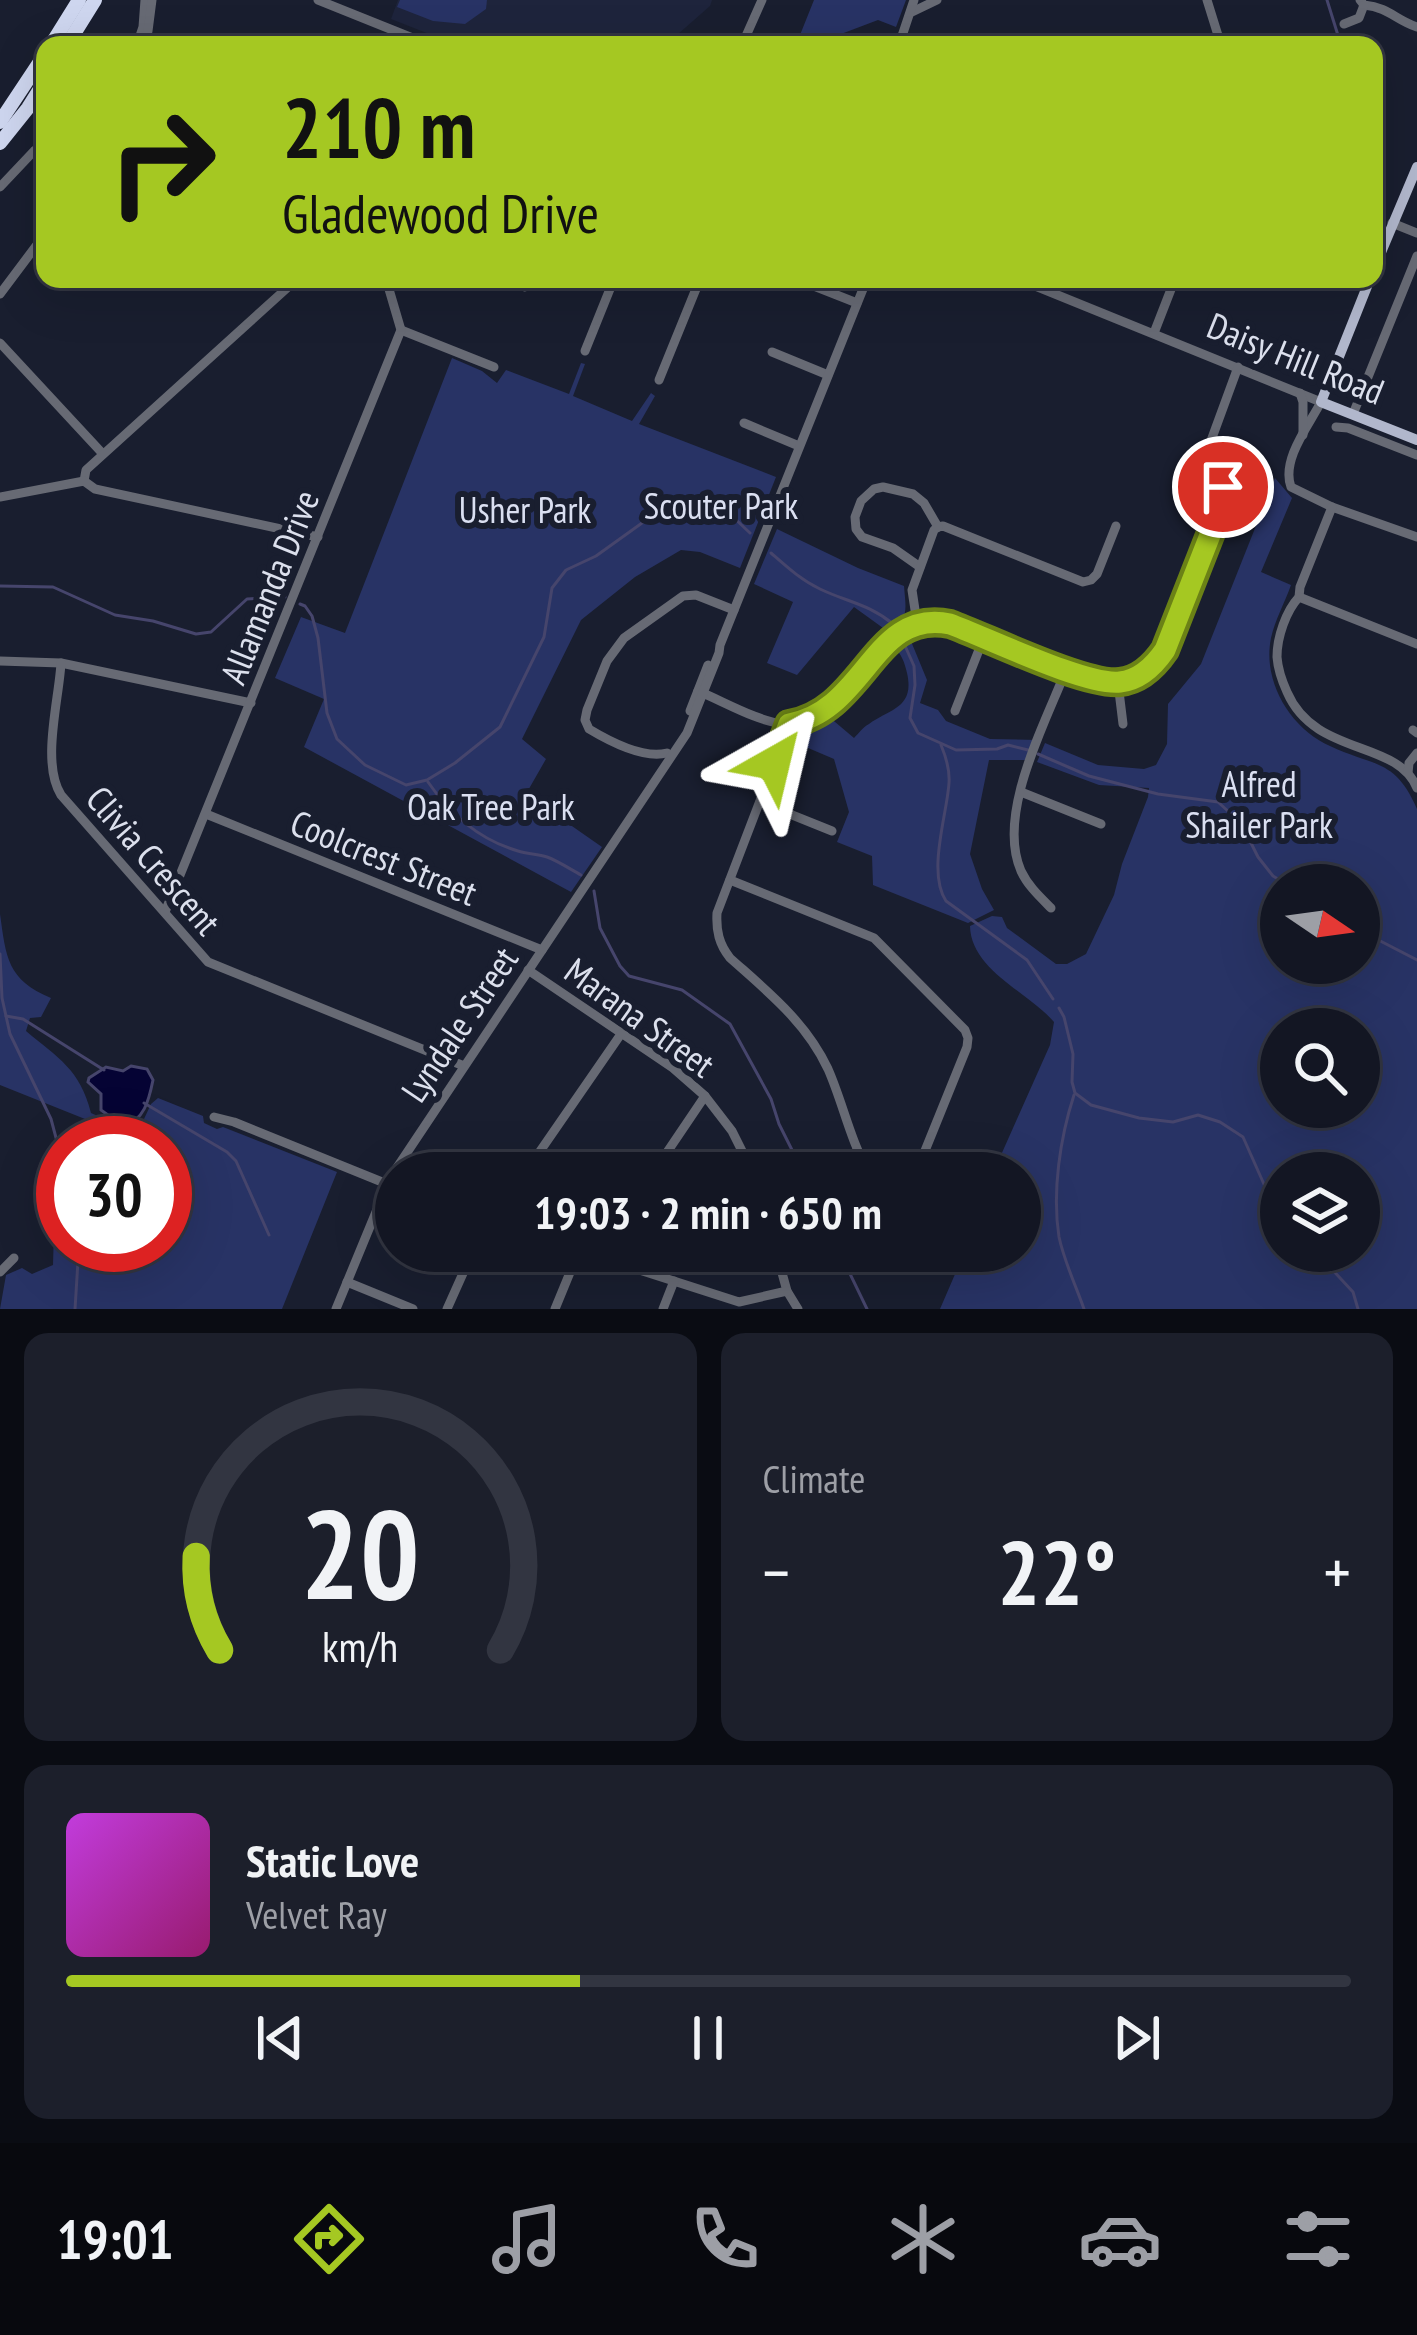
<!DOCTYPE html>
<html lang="en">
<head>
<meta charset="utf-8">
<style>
  :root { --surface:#131623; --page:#1c1f2b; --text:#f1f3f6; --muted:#9d9fa6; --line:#323541; --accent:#a5c822 }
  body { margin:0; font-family:"PT Sans Narrow",sans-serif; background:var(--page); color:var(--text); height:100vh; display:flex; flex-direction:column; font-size:45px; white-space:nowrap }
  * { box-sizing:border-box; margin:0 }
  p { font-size:39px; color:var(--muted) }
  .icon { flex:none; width:66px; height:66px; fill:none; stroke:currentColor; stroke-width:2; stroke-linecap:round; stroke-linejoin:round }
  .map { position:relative; height:1309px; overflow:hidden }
  .details { display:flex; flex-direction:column; gap:24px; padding:24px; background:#0a0c13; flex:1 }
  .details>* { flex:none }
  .banner { position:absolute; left:36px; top:36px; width:1347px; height:252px; border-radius:24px; box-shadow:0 12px 48px #0002,0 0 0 3px var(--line); background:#a5c822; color:#111; overflow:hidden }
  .needle { width:78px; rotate:103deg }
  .buttons { position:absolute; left:1260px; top:864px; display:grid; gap:24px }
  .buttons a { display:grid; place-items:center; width:120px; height:120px; border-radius:50%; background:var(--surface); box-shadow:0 12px 48px #0002,0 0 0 3px var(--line); font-size:60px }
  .speed { position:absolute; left:36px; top:1116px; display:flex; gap:24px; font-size:60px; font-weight:700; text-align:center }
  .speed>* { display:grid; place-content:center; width:156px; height:156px; border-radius:50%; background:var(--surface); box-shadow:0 12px 48px #0002,0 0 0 3px var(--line); line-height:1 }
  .speed .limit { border:18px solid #d22; background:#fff; color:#111 }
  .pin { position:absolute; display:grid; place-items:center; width:102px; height:102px; color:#fff; margin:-51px; border:6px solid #fff; border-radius:50%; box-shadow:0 3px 12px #0007 }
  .me { position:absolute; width:132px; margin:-66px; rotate:37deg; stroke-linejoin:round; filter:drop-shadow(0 0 9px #0008) }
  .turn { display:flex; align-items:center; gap:42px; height:252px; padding:0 48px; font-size:54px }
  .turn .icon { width:156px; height:156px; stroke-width:2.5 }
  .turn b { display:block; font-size:84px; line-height:102px }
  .big { font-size:90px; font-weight:700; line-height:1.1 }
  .details .tile { flex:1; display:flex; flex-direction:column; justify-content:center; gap:18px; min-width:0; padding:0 42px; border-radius:24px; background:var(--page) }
  .details .dial { align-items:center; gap:0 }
  .dial svg { height:312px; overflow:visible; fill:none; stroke:var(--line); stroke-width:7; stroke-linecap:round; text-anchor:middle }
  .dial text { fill:var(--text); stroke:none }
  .song { display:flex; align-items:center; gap:36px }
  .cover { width:144px; height:144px; border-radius:18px; background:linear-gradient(135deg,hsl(290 70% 55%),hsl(320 70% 35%)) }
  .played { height:12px; border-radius:6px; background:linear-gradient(90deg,var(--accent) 40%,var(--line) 40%) }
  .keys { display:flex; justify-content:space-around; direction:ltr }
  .heat { display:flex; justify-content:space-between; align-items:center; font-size:66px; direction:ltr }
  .details .tiles { flex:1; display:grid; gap:24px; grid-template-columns:1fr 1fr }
  .tile:last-child { grid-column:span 2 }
  .trip { position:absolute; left:375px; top:1152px; width:666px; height:120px; border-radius:60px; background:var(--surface); box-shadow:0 12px 48px #0002,0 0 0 3px var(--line); font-weight:700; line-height:120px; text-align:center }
  .tabs { display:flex; height:192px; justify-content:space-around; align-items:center; background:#08090e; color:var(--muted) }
  .tabs .icon { width:84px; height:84px }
  .tabs .selected { color:var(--accent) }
  .tabs b { font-size:54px; color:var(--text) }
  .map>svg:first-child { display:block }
</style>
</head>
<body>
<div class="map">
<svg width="1417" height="1309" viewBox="0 0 1417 1309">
  <rect width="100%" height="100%" fill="#191e2f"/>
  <polygon fill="#1e243c" points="398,0 712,0 710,6 677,35 679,45 457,45 391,19"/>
  <g fill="#283365" fill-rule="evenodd">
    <polygon points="400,0 487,0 486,9 465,24 433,21 397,7"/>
    <polygon points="814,0 906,0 896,27 878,20 812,45 796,45"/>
    <polygon points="452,358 482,371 497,383 506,370 569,394 581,363 585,364 573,396 632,421 651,393 655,396 639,424 776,477 740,568 700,552 681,550 635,577 581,620 522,739 546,759 526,794 602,847 571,892 304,747 324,699 275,678 301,617 345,633"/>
    <path d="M1275,478L1292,498L1261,572L1291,585C1285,602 1275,620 1271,638C1262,682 1291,729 1330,746C1374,767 1395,758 1417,809V1309H940L965,1251H1020V1173H993L1050,1045L1054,1022C1028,992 971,970 970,926L992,916L1002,917L1007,928L1056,964H1067L1086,954L1114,895L1122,864L1148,797L1149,788L1099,785L1037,762L1045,743L1098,765L1144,769L1156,765L1167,744L1168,704L1201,664ZM1281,885H1359V963H1281ZM1281,1029H1359V1107H1281ZM1281,1173H1359V1251H1281Z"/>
    <path d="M777,529L858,568L904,586C906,611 909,616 890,633L854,607L797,675L767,663L793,602L754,584Z"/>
    <path d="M908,634L927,680L920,703L938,710L946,721L990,739L1038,740L1031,760H989L970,854L982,889L994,910L968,923L873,885L872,856L837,842L849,812L834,759L787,739L791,729L828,716L854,738C859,733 863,727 869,724C890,709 915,708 907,673C904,661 902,655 893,646Z"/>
    <path d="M0,914C6,957 7,980 51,998L41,1017L30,1018L26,1031C58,1058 80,1069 91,1113L137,1134L151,1104L158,1098L203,1116L204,1123L217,1129L223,1127L337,1172L282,1309H0L6,1275L22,1268L32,1274L53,1265L54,1230L63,1232V1245H165V1143H90V1121L0,1085Z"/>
  </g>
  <path fill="#050334" stroke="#46456c" stroke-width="3" d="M131,1066L147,1069L153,1080C149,1100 144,1121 123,1126L101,1110V1094L88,1082L89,1078L106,1067L123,1071Z"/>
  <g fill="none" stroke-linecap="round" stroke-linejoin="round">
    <g stroke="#46456c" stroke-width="3">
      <polyline points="1327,0 1341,45"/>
      <path d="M771,553C787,567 801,580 820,589C847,602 869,604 893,624"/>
      <polyline points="0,586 53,587 115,615 153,621 196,634 211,632 247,599 285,597"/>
      <polyline points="300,604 305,606 312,616 318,638 327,713 337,739 365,765 406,785 427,780 455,763 500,727 544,637 552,588 566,570 596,556 642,523 674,508 713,509 731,515 750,533"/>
      <polyline points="902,639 914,666 915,685 910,718 918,733 956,750 997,749 1008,745 1028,750"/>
      <path d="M941,745C946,757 950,770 949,783C947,815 927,872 946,901L1027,960L1053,999"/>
      <polyline points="1038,754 1089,776 1158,794 1218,802 1241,823 1258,857 1273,876 1288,885"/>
      <path d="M428,782C450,814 480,840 518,851C527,854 538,854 547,857C558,861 570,869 581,875"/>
      <polyline points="594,891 600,928 620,966 629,976 682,990 730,1024 771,1099 779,1124 797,1160"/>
      <polyline points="1359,930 1417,960"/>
      <polyline points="0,954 2,998 10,1034 51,1119 63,1164"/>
      <polyline points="1059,1008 1064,1017 1073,1054 1072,1082 1075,1093 1091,1105 1139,1118 1173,1122 1198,1115 1220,1122 1243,1137 1267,1191 1281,1209"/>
      <polyline points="6,1016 23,1019 104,1070"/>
      <path d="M1074,1095C1060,1138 1052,1192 1059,1237C1064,1261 1076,1286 1084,1309"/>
      <polyline points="144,1103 227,1152 236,1161 269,1235"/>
      <polyline points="839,1251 867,1309"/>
      <polyline points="1315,1251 1353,1292 1358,1309"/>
      <polyline points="75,1309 79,1245"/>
    </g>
    <g stroke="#676a74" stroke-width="9">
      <polyline points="318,0 430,45"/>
      <polyline points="1207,0 1221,45"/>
      <path d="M1360,0L1364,5C1390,8 1394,19 1417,27"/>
      <polyline points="912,12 937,0"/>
      <polyline points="1344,24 1359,18 1364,5"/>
      <polyline points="901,38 918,45"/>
      <polyline points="137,45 143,27 145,0"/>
      <polyline points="144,45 148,31 152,0"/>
      <polyline points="742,45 762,0"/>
      <polyline points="899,45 914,0"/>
      <polyline points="0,187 34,151 45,143"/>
      <polyline points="1392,223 1417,233"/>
      <polyline points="796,279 857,303"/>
      <path d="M1018,279L1321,402C1309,425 1281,460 1291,487L1332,507L1417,537"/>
      <polyline points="525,287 528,279"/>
      <polyline points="0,294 45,234"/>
      <polyline points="401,330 494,367"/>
      <polyline points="1154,333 1175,279"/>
      <polyline points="0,343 103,454"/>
      <polyline points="585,351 614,279"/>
      <polyline points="772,352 828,375"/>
      <polyline points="659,380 700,279"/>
      <polyline points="1300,393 1303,402 1303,435"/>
      <polyline points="1353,414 1417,256"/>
      <polyline points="744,423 799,446"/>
      <polyline points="1336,427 1348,428 1417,455"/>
      <polyline points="84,481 86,470 297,279"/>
      <polyline points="0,497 84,481 95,489 318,537"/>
      <path d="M1332,507L1300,587L1299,597C1286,611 1277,637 1277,657C1278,670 1282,681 1287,692C1315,757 1397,739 1417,788"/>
      <polyline points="938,527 943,526 1083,582 1091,580 1097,574 1116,526"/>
      <polyline points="920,567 893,548 862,537 856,529 855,517 861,501 874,489 883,487 913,494 924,503 938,527"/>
      <polyline points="1299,597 1417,644"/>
      <polyline points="917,623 912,590 934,530 938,527"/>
      <polyline points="0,661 61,663 251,703"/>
      <path d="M61,663C59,700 41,763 61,795L208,962L464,1066"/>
      <polyline points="1118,683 1123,724"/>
      <path d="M698,691C723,701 758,722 785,724C860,729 867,608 950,624C987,639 1086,686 1120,682C1140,680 1154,666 1164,650L1223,503V487L1205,457L1238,367"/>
      <polyline points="690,711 708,665"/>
      <polyline points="955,711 984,637"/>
      <path d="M789,725L717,913C716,931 719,944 730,958C768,992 806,1022 828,1069C843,1103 850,1140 869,1173"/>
      <polyline points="1413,730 1417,733"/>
      <path d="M667,753C644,759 609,741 589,729L585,720L587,710L607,661L624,638L683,596L696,595L734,610"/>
      <polyline points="1408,773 1409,763 1417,753"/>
      <polyline points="1021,792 1101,824"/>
      <polyline points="760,802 832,831"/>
      <polyline points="206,814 542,950"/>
      <polyline points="730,880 874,938 965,1030 968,1038 967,1047 916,1173"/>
      <path d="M1051,908C1040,897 1028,886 1021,871C996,814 1045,724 1066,670"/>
      <polyline points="165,912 401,330 386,279"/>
      <polyline points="528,970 673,1068 705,1096 732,1131 753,1173"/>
      <polyline points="214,1117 234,1122 387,1184"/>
      <polyline points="525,1173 621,1034"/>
      <polyline points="653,1173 705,1096"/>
      <polyline points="792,1173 857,1152"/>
      <polyline points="776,1251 787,1291 798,1309"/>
      <polyline points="897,1251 903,1265"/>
      <polyline points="471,1254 508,1265 578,1253 596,1256 739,1302 787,1291"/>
      <polyline points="0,1272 14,1258"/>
      <polyline points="347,1282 413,1309"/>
      <polyline points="336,1309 390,1178 687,733 719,653 720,645 867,279"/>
      <polyline points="447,1309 473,1251"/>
      <polyline points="555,1309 578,1253"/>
      <polyline points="663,1309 674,1281"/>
    </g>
    <g stroke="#b1b7cc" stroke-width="10">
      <polyline points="1374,269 1417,167"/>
      <polyline points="1370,279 1321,402 1417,440"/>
    </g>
    <g stroke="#ced6ef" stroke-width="14">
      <polyline points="51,45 79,0"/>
      <polyline points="67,45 95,0"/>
      <polyline points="0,122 45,54"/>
      <polyline points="0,143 28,108 45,81"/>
    </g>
  </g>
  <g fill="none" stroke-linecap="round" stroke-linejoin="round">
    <defs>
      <path id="route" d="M774,763L789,724C866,711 873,608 950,624C988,638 1086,686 1120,682C1140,680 1154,666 1165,650L1223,502V487"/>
    </defs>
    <use href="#route" stroke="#6b8216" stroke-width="30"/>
    <use href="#route" stroke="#a5c822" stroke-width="21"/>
  </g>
  <g text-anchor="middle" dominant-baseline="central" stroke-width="12" stroke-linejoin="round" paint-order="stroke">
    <g font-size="36" fill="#dce0ed" stroke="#191e2f">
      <text transform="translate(1296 358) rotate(22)">Daisy Hill Road</text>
      <text transform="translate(269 587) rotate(-68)">Allamanda Drive</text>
      <text transform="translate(384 857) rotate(22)">Coolcrest Street</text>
      <text transform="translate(154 860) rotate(49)">Clivia Crescent</text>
      <text transform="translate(640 1017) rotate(36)">Marana Street</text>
      <text transform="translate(459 1024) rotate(-56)">Lyndale Street</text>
    </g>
    <g font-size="36" fill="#dadff1" stroke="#191e2f">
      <text x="721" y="505">Scouter Park</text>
      <text x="525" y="509">Usher Park</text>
      <text x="1259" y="783">Alfred<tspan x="1259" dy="41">Shailer Park</tspan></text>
      <text x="491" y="806">Oak Tree Park</text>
    </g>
  </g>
</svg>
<div class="buttons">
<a><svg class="needle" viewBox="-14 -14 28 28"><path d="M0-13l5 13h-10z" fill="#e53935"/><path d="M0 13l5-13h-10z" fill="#9d9fa6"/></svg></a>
<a><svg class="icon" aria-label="search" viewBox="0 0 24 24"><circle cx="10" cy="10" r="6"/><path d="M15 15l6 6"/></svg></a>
<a><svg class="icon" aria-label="layers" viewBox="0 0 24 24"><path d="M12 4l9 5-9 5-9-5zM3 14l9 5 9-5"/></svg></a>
</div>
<div class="speed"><div class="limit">30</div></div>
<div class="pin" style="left:1223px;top:487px;background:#d93025"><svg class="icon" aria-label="arrive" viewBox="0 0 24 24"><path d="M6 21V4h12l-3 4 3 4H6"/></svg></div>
<svg class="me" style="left:774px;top:763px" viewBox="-20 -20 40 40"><path d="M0-17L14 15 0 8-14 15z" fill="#a5c822" stroke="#fff" stroke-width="4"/></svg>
<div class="trip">19:03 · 2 min · 650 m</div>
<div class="banner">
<div class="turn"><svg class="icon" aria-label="right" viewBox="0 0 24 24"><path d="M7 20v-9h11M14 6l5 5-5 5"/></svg><div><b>210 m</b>Gladewood Drive</div></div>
</div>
</div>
<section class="details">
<div class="tiles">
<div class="tile dial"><svg viewBox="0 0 100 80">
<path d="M14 69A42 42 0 1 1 86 69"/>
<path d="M14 69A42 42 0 0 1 8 45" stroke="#a5c822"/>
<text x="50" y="56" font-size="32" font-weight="700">20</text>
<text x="50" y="72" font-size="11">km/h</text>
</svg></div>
<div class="tile"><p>Climate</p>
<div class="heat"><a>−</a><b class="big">22°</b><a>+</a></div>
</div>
<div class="tile">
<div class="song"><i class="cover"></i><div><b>Static Love</b><p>Velvet Ray</p></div></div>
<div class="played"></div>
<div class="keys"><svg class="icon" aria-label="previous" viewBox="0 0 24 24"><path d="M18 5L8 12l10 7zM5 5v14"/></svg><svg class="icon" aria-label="pause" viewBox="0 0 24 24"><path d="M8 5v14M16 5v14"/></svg><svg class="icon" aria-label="next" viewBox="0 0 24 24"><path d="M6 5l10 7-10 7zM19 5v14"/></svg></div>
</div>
</div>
</section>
<nav class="tabs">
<b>19:01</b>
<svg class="icon selected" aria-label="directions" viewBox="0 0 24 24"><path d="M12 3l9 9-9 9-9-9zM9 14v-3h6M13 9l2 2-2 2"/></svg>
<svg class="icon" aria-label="music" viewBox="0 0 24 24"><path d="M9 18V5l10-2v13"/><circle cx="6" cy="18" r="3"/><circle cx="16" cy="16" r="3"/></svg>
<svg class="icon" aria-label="phone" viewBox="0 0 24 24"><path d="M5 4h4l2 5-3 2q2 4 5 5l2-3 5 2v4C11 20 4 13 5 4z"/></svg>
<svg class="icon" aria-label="climate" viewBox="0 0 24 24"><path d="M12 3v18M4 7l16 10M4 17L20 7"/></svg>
<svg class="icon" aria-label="car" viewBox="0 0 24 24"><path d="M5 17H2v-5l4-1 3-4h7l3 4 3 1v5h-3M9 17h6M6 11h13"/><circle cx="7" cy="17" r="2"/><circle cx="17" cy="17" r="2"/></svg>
<svg class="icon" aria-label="filters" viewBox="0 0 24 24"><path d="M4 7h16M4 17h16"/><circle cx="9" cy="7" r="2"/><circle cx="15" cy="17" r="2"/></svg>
</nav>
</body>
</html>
